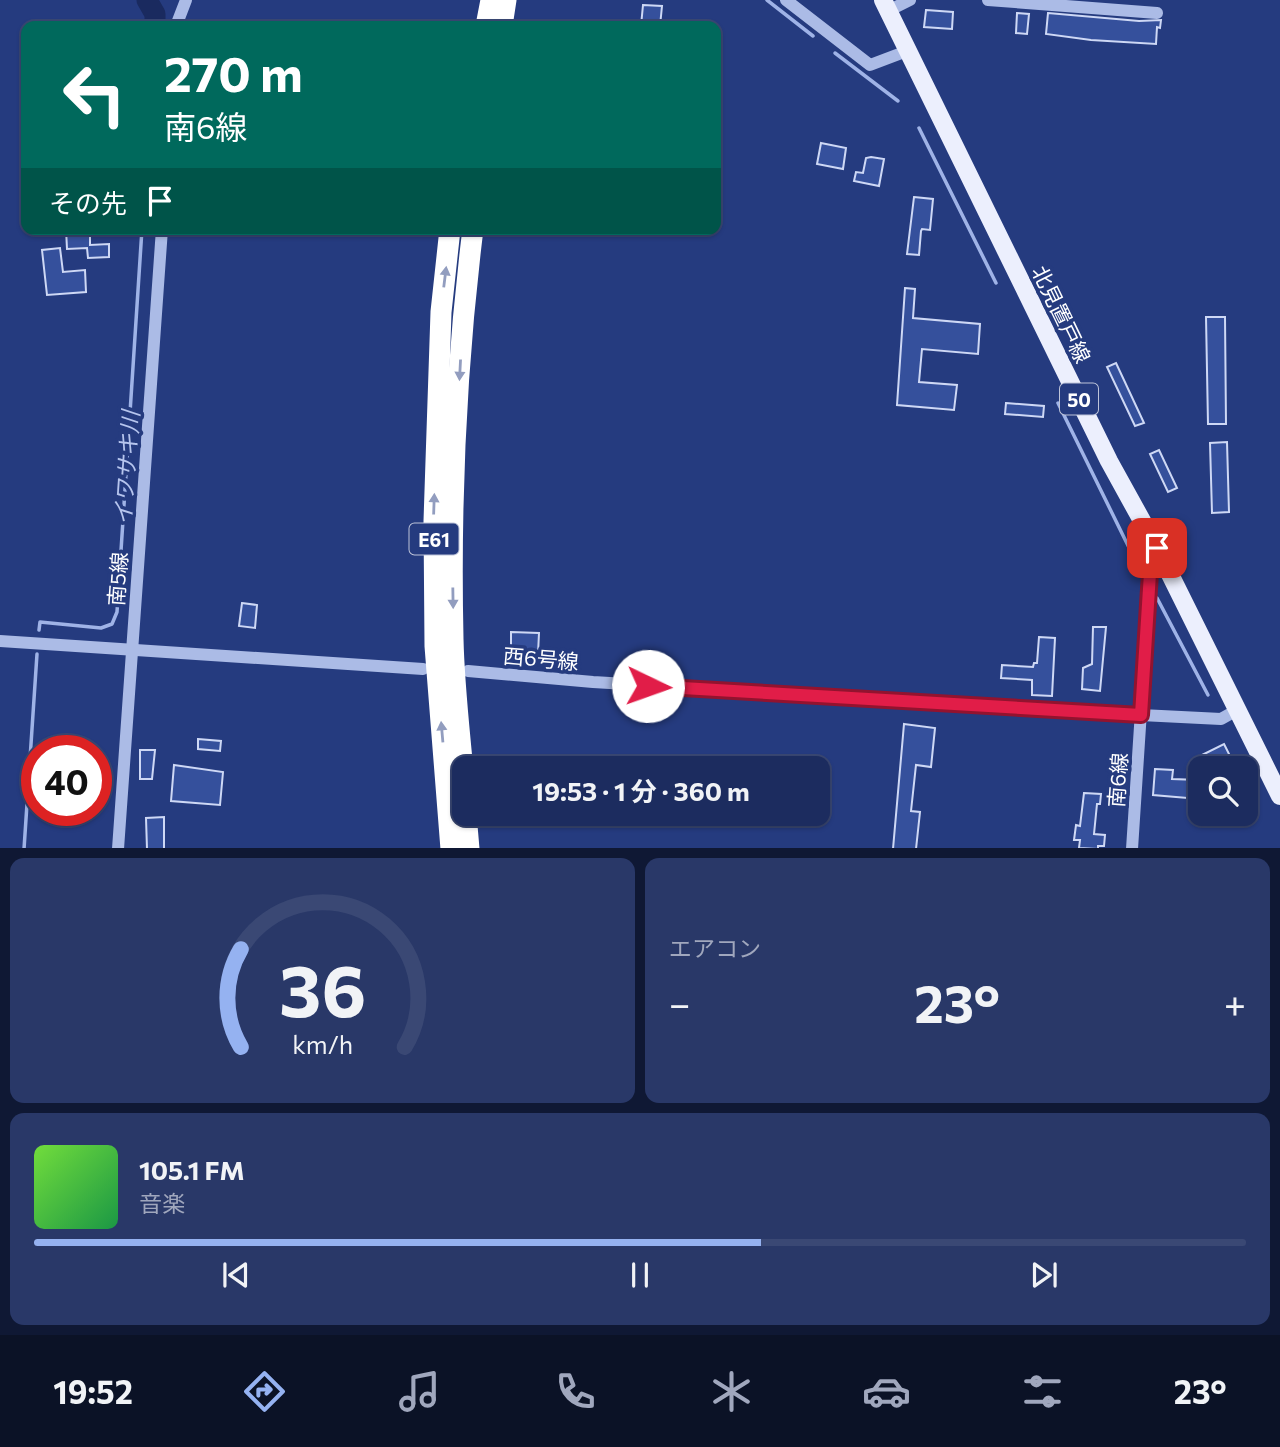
<!DOCTYPE html>
<html lang="ja">
<head>
<meta charset="utf-8">
<style>
  :root { --surface:#1c2c5f; --page:#293868; --text:#f1f3f6; --muted:#a0a7bd; --line:#3a4874; --accent:#95b2f1 }
  body { margin:0; font-family:Commissioner,"Noto Sans JP",sans-serif; background:var(--page); color:var(--text); height:100vh; display:flex; flex-direction:column; font-size:26px; white-space:nowrap }
  * { box-sizing:border-box; margin:0 }
  p { font-size:23px; color:var(--muted) }
  .icon { flex:none; width:38px; height:38px; fill:none; stroke:currentColor; stroke-width:2; stroke-linecap:round; stroke-linejoin:round }
  .map { position:relative; height:848px; overflow:hidden }
  .panel { display:flex; flex-direction:column; gap:10px; padding:10px; background:#0f1834; flex:1 }
  .panel>* { flex:none }
  .top-card { position:absolute; left:21px; top:21px; width:700px; height:214px; border-radius:14px; box-shadow:0 2px 5px #0004,0 0 0 2px var(--line); background:#00695c; color:#fff; overflow:hidden }
  .fabs { position:absolute; left:1188px; top:756px; display:grid; gap:14px }
  .fabs a { display:grid; place-items:center; width:70px; height:70px; border-radius:14px; background:var(--surface); box-shadow:0 2px 5px #0004,0 0 0 2px var(--line); font-size:35px }
  .speed { position:absolute; left:21px; top:735px; display:flex; gap:14px; font-size:35px; font-weight:700; text-align:center }
  .speed>* { display:grid; place-content:center; width:91px; height:91px; border-radius:50%; background:var(--surface); box-shadow:0 2px 5px #0004,0 0 0 2px var(--line); line-height:1 }
  .speed .limit { border:10px solid #d22; background:#fff; color:#111 }
  .pin { position:absolute; display:grid; place-items:center; width:60px; height:60px; color:#fff; margin:-30px; border-radius:14px; box-shadow:0 4px 10px #0006 }
  .me { position:absolute; width:77px; margin:-38px; rotate:93deg; stroke-linejoin:round; filter:drop-shadow(0 0 5px #0008) }
  .turn { display:flex; align-items:center; gap:24px; height:147px; padding:0 28px; font-size:32px }
  .turn .icon { width:91px; height:91px; stroke-width:2.5 }
  .turn b { display:block; font-size:49px; line-height:60px }
  .then { display:flex; align-items:center; height:66px; padding:0 28px; background:#0003; gap:14px; font-size:26px }
  .big { font-size:52px; font-weight:700; line-height:1.1 }
  .panel .card { flex:1; display:flex; flex-direction:column; justify-content:center; gap:10px; min-width:0; padding:0 24px; border-radius:14px; background:var(--page) }
  .panel .dial { align-items:center; gap:0 }
  .dial svg { height:182px; overflow:visible; fill:none; stroke:var(--line); stroke-width:7; stroke-linecap:round; text-anchor:middle }
  .dial text { fill:var(--text); stroke:none }
  .song { display:flex; align-items:center; gap:21px }
  .cover { width:84px; height:84px; border-radius:10px; background:linear-gradient(135deg,hsl(100 70% 55%),hsl(140 70% 35%)) }
  .played { height:7px; border-radius:4px; background:linear-gradient(90deg,var(--accent) 60%,var(--line) 60%) }
  .keys { display:flex; justify-content:space-around; direction:ltr }
  .heat { display:flex; justify-content:space-between; align-items:center; font-size:38px; direction:ltr }
  .panel .tiles { flex:1; display:grid; gap:10px; grid-template-columns:1fr 1fr }
  .card:last-child { grid-column:span 2 }
  .trip { position:absolute; left:452px; top:756px; width:378px; height:70px; border-radius:14px; background:var(--surface); box-shadow:0 2px 5px #0004,0 0 0 2px var(--line); font-weight:700; line-height:70px; text-align:center }
  .dock { display:flex; height:112px; justify-content:space-around; align-items:center; background:#0b1226; color:var(--muted) }
  .dock .icon { width:49px; height:49px }
  .dock .active { color:var(--accent) }
  .dock b { font-size:32px; color:var(--text) }
  .map>svg:first-child { display:block }
</style>
</head>
<body>
<div class="map">
<svg width="1280" height="849" viewBox="0 0 1280 849">
  <rect width="100%" height="100%" fill="#253b7f"/>
  <g fill="none" stroke-linecap="round" stroke-linejoin="round">
    <g stroke="#9fb3e7" stroke-width="3.5">
      <polyline points="767,0 813,36"/>
      <polyline points="835,53 898,101"/>
      <polyline points="919,128 996,283"/>
      <polyline points="1058,403 1140,570"/>
      <polyline points="1157,598 1208,695"/>
      <polyline points="39,630 40,622 101,628 112,624 117,612 142,229"/>
      <polyline points="24,849 37,654"/>
    </g>
    <polyline stroke="#1a2a5f" stroke-width="21" points="147,0 155,14 155,26"/>
  </g>
  <g fill="#35509c" stroke="#ced8f5" stroke-width="2">
    <polygon points="643,5 662,6 660,26 641,26"/>
    <polygon points="926,10 953,12 952,29 924,27"/>
    <polygon points="1017,13 1029,14 1027,34 1016,33"/>
    <polygon points="1048,13 1139,21 1161,20 1160,28 1157,27 1156,44 1091,40 1046,34"/>
    <polygon points="821,143 846,148 843,169 817,164"/>
    <polygon points="871,157 884,159 879,186 854,181 856,172 863,173 866,158"/>
    <polygon points="914,197 933,199 930,230 922,229 921,231 919,255 907,254"/>
    <polygon points="66,229 90,229 90,245 109,244 109,257 88,258 87,248 67,249"/>
    <polygon points="60,248 63,272 85,270 86,292 47,295 42,250"/>
    <polygon points="905,288 915,289 913,318 980,324 978,354 922,349 919,382 957,385 954,410 897,405"/>
    <polygon points="1206,317 1225,317 1226,424 1208,424"/>
    <polygon points="1116,363 1144,423 1135,426 1107,367"/>
    <polygon points="1006,403 1044,406 1043,417 1005,414"/>
    <polygon points="1227,442 1229,512 1212,513 1210,443"/>
    <polygon points="1159,450 1177,488 1168,492 1150,454"/>
    <polygon points="242,603 257,605 255,628 239,626"/>
    <polygon points="1093,627 1106,627 1100,691 1082,689 1083,668 1092,664"/>
    <polygon points="511,632 539,633 538,654 511,652"/>
    <polygon points="1039,637 1055,638 1052,696 1032,695 1032,680 1001,678 1002,665 1033,667 1034,663 1037,663"/>
    <polygon points="904,724 935,728 931,767 916,765 911,811 920,812 916,849 893,849"/>
    <polygon points="198,739 221,741 220,751 198,749"/>
    <polygon points="1224,744 1236,768 1209,768 1202,755"/>
    <polygon points="140,750 155,750 152,779 140,779"/>
    <polygon points="174,765 223,772 220,805 171,801"/>
    <polygon points="1155,769 1173,770 1172,779 1199,780 1199,799 1153,795"/>
    <polygon points="1084,793 1101,794 1100,804 1097,804 1094,834 1105,835 1104,846 1098,846 1098,849 1079,848 1080,840 1074,840 1076,825 1080,826"/>
    <polygon points="164,817 164,849 147,849 146,818"/>
  </g>
  <g fill="none" stroke-linecap="round" stroke-linejoin="round">
    <g stroke="#abbbe6" stroke-width="12">
      <polyline points="786,0 870,65 907,51"/>
      <polyline points="988,0 1157,13"/>
      <polyline points="888,11 910,0"/>
      <polyline points="176,26 186,0"/>
      <polyline points="0,641 423,669"/>
      <polyline points="468,671 593,682 1141,715 1221,719 1237,710"/>
      <polyline points="118,849 162,229"/>
      <polyline points="1132,849 1150,573 1157,548"/>
    </g>
    <polyline stroke="#eceffd" stroke-width="18" points="883,0 1109,461 1157,548 1280,796"/>
    <g stroke="#fff" stroke-width="21">
      <polyline points="486,26 491,0"/>
      <polyline points="502,26 506,0"/>
      <polyline points="450,229 441,312 434,521 435,646 451,849"/>
      <path d="M464,783C460,735 454,687 453,639C450,502 456,365 473,229"/>
      <polyline points="466,814 469,849"/>
    </g>
  </g>
  <defs><path id="oneway-solid" d="M-6-.8H1V-3.2L6.5 0L1 3.2V.8H-6Z" transform="scale(1.75)"/></defs>
  <g fill="#929dbf">
    <use href="#oneway-solid" transform="translate(445 277) rotate(-83)"/>
    <use href="#oneway-solid" transform="translate(460 370) rotate(93)"/>
    <use href="#oneway-solid" transform="translate(434 504) rotate(-88)"/>
    <use href="#oneway-solid" transform="translate(453 598) rotate(89)"/>
    <use href="#oneway-solid" transform="translate(442 732) rotate(-95)"/>
  </g>
  <g fill="none" stroke-linecap="round" stroke-linejoin="round">
    <defs>
      <polyline id="route" points="648,686 1141,715 1150,573 1157,548"/>
    </defs>
    <use href="#route" stroke="#92132f" stroke-width="18"/>
    <use href="#route" stroke="#e11d48" stroke-width="12"/>
  </g>
  <g text-anchor="middle" dominant-baseline="central" stroke-width="7" stroke-linejoin="round" paint-order="stroke">
    <g fill="#253b7f" stroke="#bec4d9" stroke-width="2">
      <rect x="1060" y="383.5" width="38" height="31" rx="5"/>
      <rect x="409.5" y="523.5" width="49" height="31" rx="5"/>
    </g>
    <g font-size="19" font-weight="bold" fill="#fff">
      <text x="1079" y="399">50</text>
      <text x="434" y="539">E61</text>
    </g>
    <g font-size="21" fill="#fff" stroke="#253b7f">
      <text transform="translate(1062 314) rotate(64)">北見置戸線</text>
      <text transform="translate(117 579) rotate(-86)">南5線</text>
      <text transform="translate(541 658) rotate(5)">西6号線</text>
      <text transform="translate(1117 780) rotate(-86)">南6線</text>
    </g>
    <g font-size="23" font-style="italic" fill="#b6c5ee" stroke="#253b7f">
      <text transform="translate(126 468) rotate(-86)">イワサキ川</text>
    </g>
  </g>
</svg>
<div class="fabs">
<a><svg class="icon" aria-label="search" viewBox="0 0 24 24"><circle cx="10" cy="10" r="6"/><path d="M15 15l6 6"/></svg></a>
</div>
<div class="speed"><div class="limit">40</div></div>
<div class="pin" style="left:1157px;top:548px;background:#d93025"><svg class="icon" aria-label="arrive" viewBox="0 0 24 24"><path d="M6 21V4h12l-3 4 3 4H6"/></svg></div>
<svg class="me" style="left:648px;top:686px" viewBox="-20 -20 40 40"><circle r="19" fill="#fff"/><path d="M0-13L10 11 0 6-10 11z" fill="#e11d48"/></svg>
<div class="trip">19:53 · 1 分 · 360 m</div>
<div class="top-card">
<div class="turn"><svg class="icon" aria-label="left" viewBox="0 0 24 24"><path d="M17 20v-9H6M10 6l-5 5 5 5"/></svg><div><b>270 m</b>南6線</div></div>
<div class="then">その先<svg class="icon" aria-label="arrive" viewBox="0 0 24 24"><path d="M6 21V4h12l-3 4 3 4H6"/></svg></div>
</div>
</div>
<section class="panel">
<div class="tiles">
<div class="card dial"><svg viewBox="0 0 100 80">
<path d="M14 69A42 42 0 1 1 86 69"/>
<path d="M14 69A42 42 0 0 1 14 26" stroke="#95b2f1"/>
<text x="50" y="56" font-size="32" font-weight="700">36</text>
<text x="50" y="72" font-size="11">km/h</text>
</svg></div>
<div class="card"><p>エアコン</p>
<div class="heat"><a>−</a><b class="big">23°</b><a>+</a></div>
</div>
<div class="card">
<div class="song"><i class="cover"></i><div><b>105.1 FM</b><p>音楽</p></div></div>
<div class="played"></div>
<div class="keys"><svg class="icon" aria-label="previous" viewBox="0 0 24 24"><path d="M18 5L8 12l10 7zM5 5v14"/></svg><svg class="icon" aria-label="pause" viewBox="0 0 24 24"><path d="M8 5v14M16 5v14"/></svg><svg class="icon" aria-label="next" viewBox="0 0 24 24"><path d="M6 5l10 7-10 7zM19 5v14"/></svg></div>
</div>
</div>
</section>
<nav class="dock">
<b>19:52</b>
<svg class="icon active" aria-label="directions" viewBox="0 0 24 24"><path d="M12 3l9 9-9 9-9-9zM9 14v-3h6M13 9l2 2-2 2"/></svg>
<svg class="icon" aria-label="music" viewBox="0 0 24 24"><path d="M9 18V5l10-2v13"/><circle cx="6" cy="18" r="3"/><circle cx="16" cy="16" r="3"/></svg>
<svg class="icon" aria-label="phone" viewBox="0 0 24 24"><path d="M5 4h4l2 5-3 2q2 4 5 5l2-3 5 2v4C11 20 4 13 5 4z"/></svg>
<svg class="icon" aria-label="climate" viewBox="0 0 24 24"><path d="M12 3v18M4 7l16 10M4 17L20 7"/></svg>
<svg class="icon" aria-label="car" viewBox="0 0 24 24"><path d="M5 17H2v-5l4-1 3-4h7l3 4 3 1v5h-3M9 17h6M6 11h13"/><circle cx="7" cy="17" r="2"/><circle cx="17" cy="17" r="2"/></svg>
<svg class="icon" aria-label="filters" viewBox="0 0 24 24"><path d="M4 7h16M4 17h16"/><circle cx="9" cy="7" r="2"/><circle cx="15" cy="17" r="2"/></svg>
<b>23°</b>
</nav>
</body>
</html>
